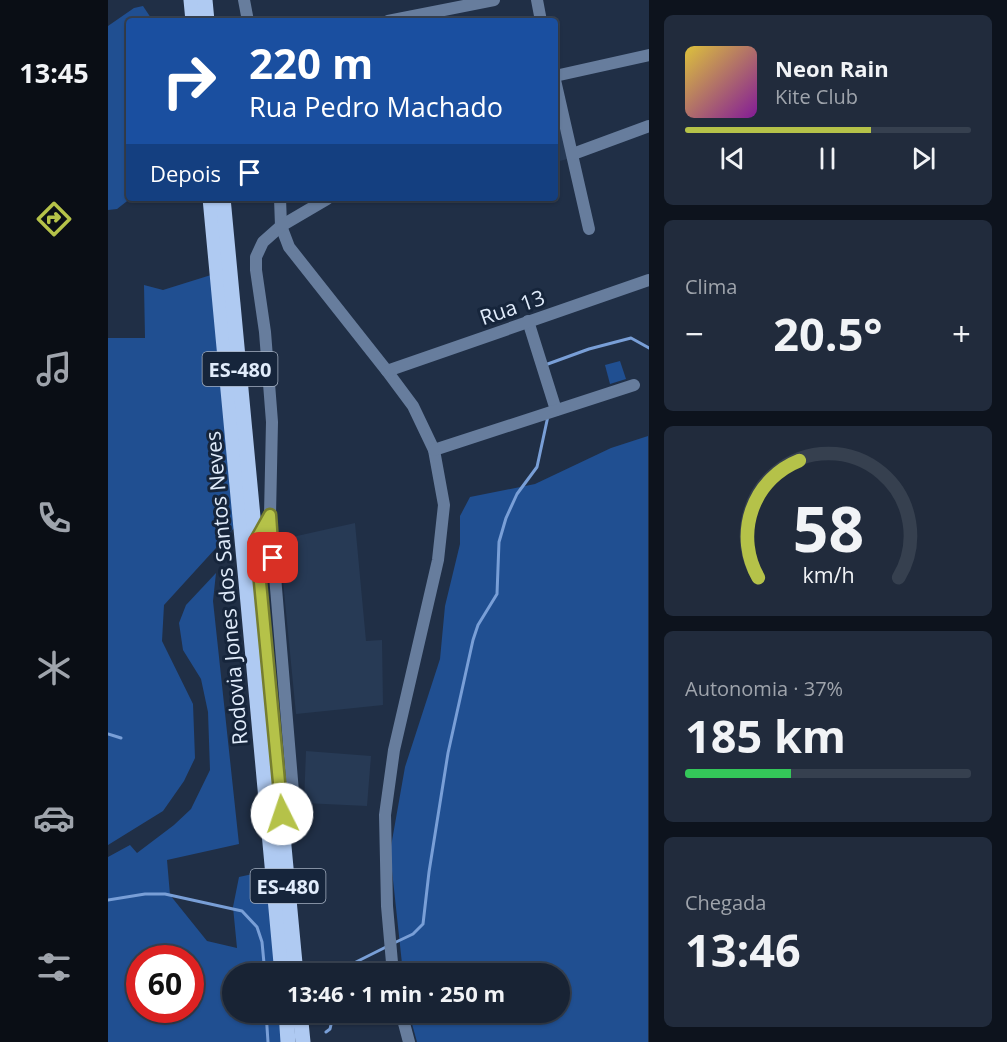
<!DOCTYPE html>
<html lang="pt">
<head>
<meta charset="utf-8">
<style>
  :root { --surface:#182334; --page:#212b3c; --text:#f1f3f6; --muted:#9fa4ac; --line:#36404f; --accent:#b5c249 }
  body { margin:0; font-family:"Open Sans",sans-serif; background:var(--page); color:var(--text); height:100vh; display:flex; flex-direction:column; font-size:22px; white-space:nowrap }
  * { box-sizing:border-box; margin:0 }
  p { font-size:20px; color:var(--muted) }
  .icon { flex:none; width:33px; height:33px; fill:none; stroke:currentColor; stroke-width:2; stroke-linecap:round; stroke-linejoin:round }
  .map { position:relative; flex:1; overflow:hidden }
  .drawer { display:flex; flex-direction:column; gap:15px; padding:15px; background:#0d131d; width:358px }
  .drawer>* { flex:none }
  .hud { position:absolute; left:18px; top:18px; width:432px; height:183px; border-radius:6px; box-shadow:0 2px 4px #0004,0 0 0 2px var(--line); background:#1a4fa0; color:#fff; overflow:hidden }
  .speed { position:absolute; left:18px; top:945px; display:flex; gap:12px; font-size:30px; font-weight:700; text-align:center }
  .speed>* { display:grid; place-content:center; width:78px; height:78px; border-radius:50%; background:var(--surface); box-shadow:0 2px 4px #0004,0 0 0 2px var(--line); line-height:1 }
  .speed .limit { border:9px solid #d22; background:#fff; color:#111 }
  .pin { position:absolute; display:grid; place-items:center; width:51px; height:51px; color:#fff; margin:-26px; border-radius:12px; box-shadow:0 3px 9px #0006 }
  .me { position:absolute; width:66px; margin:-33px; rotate:356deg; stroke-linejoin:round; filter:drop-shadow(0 0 4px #0008) }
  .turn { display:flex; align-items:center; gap:21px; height:126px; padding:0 24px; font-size:27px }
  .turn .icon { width:78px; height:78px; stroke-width:2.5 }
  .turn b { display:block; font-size:42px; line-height:51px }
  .then { display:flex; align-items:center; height:57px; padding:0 24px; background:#0003; gap:12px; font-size:22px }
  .big { font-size:45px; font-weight:700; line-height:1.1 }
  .drawer .card { flex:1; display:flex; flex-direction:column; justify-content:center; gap:9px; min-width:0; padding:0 21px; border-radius:9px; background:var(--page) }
  .drawer .dial { align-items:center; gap:0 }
  .dial svg { height:156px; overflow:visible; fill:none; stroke:var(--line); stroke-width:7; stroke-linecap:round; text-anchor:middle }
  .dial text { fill:var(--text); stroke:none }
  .song { display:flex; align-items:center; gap:18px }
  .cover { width:72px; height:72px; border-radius:9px; background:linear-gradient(135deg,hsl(50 70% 55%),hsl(290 70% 35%)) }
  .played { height:6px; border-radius:3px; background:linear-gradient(90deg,var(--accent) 65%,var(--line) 65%) }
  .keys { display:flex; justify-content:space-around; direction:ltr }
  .heat { display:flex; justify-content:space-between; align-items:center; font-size:33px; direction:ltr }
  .charge { height:9px; border-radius:4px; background:linear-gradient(90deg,#34c759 37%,var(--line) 0) }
  .trip { position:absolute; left:114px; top:963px; width:348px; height:60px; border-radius:30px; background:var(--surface); box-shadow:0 2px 4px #0004,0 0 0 2px var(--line); font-weight:700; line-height:60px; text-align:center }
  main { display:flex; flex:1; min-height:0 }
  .dock { display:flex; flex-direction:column; width:108px; justify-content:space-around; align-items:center; background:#0a0e15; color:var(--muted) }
  .dock .icon { width:42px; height:42px }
  .dock .active { color:var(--accent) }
  .dock b { font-size:27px; color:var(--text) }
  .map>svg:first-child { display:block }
</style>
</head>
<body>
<main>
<nav class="dock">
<b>13:45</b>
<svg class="icon active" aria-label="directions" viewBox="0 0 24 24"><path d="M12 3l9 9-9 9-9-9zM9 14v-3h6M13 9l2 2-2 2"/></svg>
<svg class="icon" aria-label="music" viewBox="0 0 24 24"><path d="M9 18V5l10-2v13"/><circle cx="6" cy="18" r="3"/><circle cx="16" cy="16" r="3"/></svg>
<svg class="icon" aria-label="phone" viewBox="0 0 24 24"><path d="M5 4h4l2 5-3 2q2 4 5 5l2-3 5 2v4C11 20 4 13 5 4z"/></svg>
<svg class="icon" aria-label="climate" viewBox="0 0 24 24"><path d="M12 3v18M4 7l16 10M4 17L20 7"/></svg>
<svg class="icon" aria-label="car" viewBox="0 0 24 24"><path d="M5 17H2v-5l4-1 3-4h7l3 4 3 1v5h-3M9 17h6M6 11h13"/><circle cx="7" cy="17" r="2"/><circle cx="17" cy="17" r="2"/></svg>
<svg class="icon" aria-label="filters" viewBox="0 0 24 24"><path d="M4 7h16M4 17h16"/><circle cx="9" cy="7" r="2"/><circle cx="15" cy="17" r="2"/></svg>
</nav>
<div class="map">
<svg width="541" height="1042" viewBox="0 0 541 1042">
  <rect width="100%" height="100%" fill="#202f46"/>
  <g fill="#273a55">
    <polygon points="447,108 460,159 447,162"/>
    <polygon points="247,523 258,641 274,640 275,705 188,714 171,540"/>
    <polygon points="198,751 263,756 259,806 196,803"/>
  </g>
  <g fill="#204f91" fill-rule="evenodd">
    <polygon points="35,6 45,21 21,21 21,198 23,198 9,209 0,210 0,26 26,8"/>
    <polygon points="103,275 128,526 56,605 54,641 85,704 87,758 76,781 55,811 0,845 0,338 37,338 36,285 55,290"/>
    <polygon points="512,361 518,379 502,384 497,365"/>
    <polygon points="540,436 540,1042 309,1042 301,1013 452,1012 452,974 295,973 282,852 297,767 332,659 337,606 352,544 352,516 362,497 427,484 503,448"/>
    <path d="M108,573L105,601L131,844L59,860L62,895L99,941L129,948L125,907L131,877L159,871L168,973L124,974V1012L171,1013L174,1042H0V857L22,845L29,853L66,825L83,809L102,770L100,712L93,679L75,650L71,623L78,605ZM32,958H82V1010H32Z"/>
  </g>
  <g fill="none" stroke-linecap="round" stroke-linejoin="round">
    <g stroke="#799fd7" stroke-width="3">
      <polyline points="437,365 481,349 523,338 541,348"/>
      <polyline points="0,734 13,738"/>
      <polyline points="0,900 37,894 57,894 134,911 149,927 154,942 157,974"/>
      <polyline points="286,943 305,934 315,924 321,872 340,753 365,640 370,625 389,594 391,542 398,518 409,494 429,467 440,416"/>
      <polyline points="234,974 246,963 278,947"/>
      <polyline points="158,1012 160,1042"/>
      <polyline points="218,1032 222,1029 226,1012"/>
    </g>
    <g stroke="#677d9d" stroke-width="12">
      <polyline points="136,0 140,21"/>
      <polyline points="429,0 433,21"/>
      <polyline points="280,21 386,0"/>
      <polyline points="447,76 541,55"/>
      <polyline points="447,80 481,229"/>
      <polyline points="465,154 541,126"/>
      <polyline points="172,198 173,226 181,247 279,371 305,406 326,450 336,505 330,560 286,750 277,815 279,906 285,974"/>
      <polyline points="420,321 448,410"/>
      <polyline points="279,371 541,280"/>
      <polyline points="326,450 526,385"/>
      <polyline points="162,516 186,804 185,819 177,844"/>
      <polyline points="149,540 162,515 164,422 157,332 148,270 148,257 155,242 173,226 219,199"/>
      <polyline points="293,1012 301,1042"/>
    </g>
    <g stroke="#afcaf2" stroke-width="15">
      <polyline points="83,0 85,21"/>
      <polyline points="97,0 99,21"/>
      <path d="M102,198C126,457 151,715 174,974"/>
      <polyline points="115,198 188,974"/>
      <polyline points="178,1012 180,1042"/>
      <polyline points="192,1012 195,1042"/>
    </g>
  </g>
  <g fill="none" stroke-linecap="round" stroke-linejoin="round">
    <defs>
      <polyline id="route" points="165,558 162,515 148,540 174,814"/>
    </defs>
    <use href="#route" stroke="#767e2f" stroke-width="15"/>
    <use href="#route" stroke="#b5c249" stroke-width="10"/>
  </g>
  <g text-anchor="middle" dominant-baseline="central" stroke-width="6" stroke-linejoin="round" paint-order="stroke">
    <g fill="#16253b" stroke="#a4b0c1" stroke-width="1.5">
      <rect x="94.5" y="352" width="75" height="34" rx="4.5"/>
      <rect x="142.5" y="869" width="75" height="34" rx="4.5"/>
    </g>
    <g font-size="20" font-weight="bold" fill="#e1ecfb">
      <text x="132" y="369">ES-480</text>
      <text x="180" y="886">ES-480</text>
    </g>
    <g font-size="21" fill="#e1ecfb" stroke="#16253b">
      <text transform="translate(404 307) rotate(-19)">Rua 13</text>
      <text transform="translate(118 588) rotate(-95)">Rodovia Jones dos Santos Neves</text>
    </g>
  </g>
</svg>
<div class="speed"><div class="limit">60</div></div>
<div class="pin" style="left:165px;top:558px;background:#d93025"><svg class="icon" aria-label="arrive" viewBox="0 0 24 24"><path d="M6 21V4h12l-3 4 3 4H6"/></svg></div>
<svg class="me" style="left:174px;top:814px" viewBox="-20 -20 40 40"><circle r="19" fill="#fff"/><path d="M0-13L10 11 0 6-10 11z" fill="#b5c249"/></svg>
<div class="trip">13:46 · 1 min · 250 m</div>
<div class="hud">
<div class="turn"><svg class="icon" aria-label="right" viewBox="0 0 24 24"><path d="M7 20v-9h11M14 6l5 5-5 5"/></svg><div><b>220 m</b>Rua Pedro Machado</div></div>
<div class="then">Depois<svg class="icon" aria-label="arrive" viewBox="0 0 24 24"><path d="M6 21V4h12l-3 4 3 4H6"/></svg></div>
</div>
</div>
<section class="drawer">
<div class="card">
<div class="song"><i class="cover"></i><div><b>Neon Rain</b><p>Kite Club</p></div></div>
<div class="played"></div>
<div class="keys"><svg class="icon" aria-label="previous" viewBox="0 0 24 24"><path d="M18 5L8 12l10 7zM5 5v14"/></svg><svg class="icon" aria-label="pause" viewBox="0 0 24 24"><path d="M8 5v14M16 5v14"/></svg><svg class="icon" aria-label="next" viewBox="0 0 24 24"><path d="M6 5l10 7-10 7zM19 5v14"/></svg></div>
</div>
<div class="card"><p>Clima</p>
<div class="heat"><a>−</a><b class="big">20.5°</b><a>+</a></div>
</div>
<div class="card dial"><svg viewBox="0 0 100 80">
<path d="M14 69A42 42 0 1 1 86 69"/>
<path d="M14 69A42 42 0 0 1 35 9" stroke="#b5c249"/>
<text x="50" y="56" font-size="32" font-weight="700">58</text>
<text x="50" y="72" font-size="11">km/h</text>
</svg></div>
<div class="card"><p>Autonomia · 37%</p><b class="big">185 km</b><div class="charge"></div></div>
<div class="card"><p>Chegada</p><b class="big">13:46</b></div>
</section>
</main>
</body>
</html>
